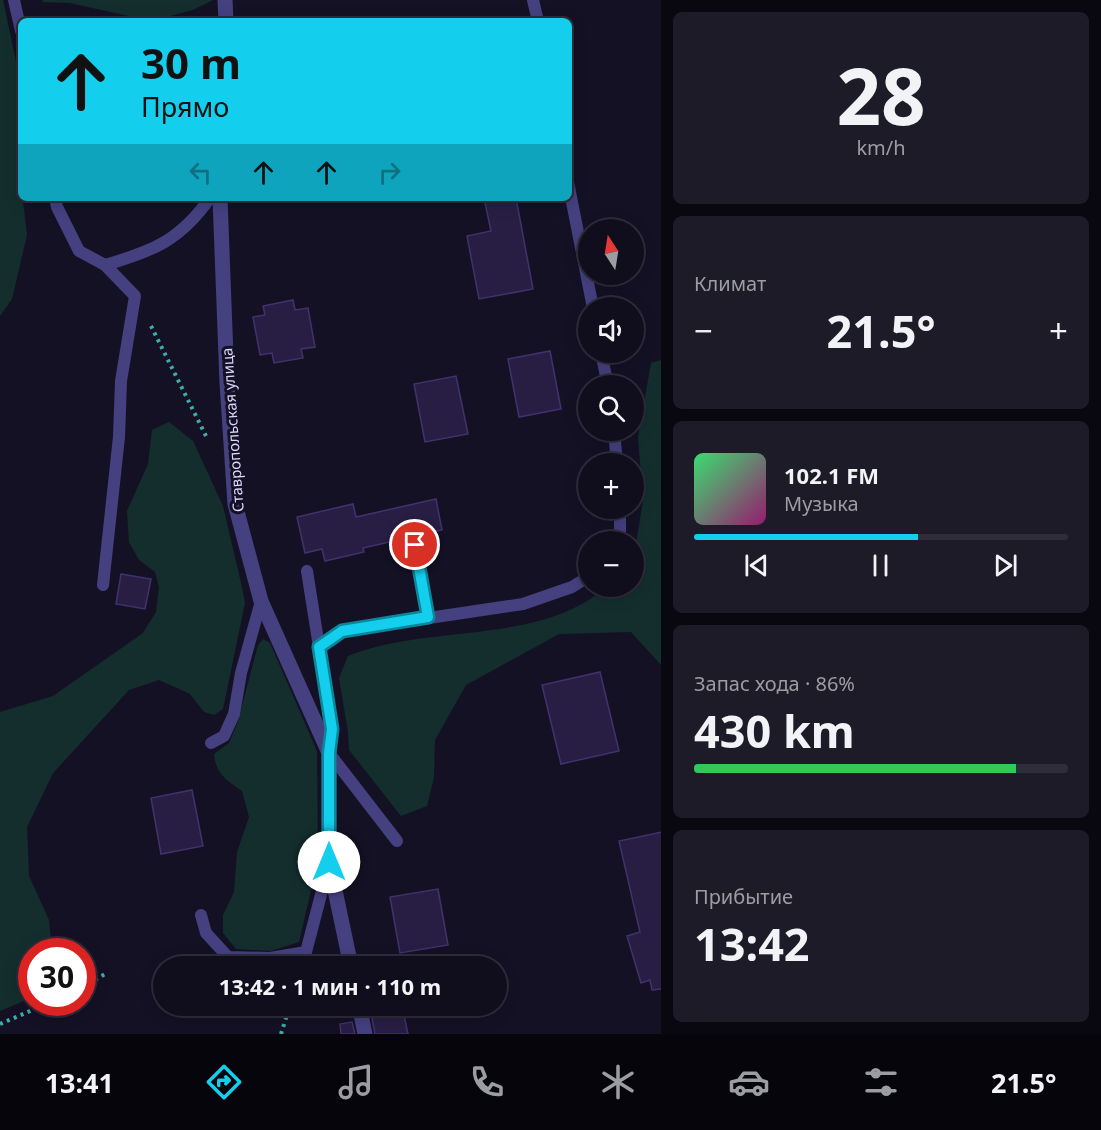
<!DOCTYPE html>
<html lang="ru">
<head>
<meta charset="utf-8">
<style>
  :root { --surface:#100d1c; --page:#1e1b29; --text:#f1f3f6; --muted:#9c9ca3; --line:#302d3b; --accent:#13ceed }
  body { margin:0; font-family:"Noto Sans",sans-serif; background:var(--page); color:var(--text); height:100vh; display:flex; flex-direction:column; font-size:22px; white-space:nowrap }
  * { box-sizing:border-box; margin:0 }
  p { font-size:20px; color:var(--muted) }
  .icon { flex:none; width:33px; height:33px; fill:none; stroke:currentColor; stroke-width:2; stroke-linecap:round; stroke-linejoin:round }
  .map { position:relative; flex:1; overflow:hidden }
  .details { display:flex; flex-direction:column; gap:12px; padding:12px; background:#09070f; width:440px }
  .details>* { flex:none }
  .banner { position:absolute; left:18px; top:18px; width:554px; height:183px; border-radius:9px; box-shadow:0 3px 15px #0003,0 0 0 2px var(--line); background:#13ceed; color:#111; overflow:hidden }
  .needle { width:39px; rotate:348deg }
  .fabs { position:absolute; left:578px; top:219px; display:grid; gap:12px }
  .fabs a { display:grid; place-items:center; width:66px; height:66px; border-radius:50%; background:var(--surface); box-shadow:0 3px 15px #0003,0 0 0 2px var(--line); font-size:30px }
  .speed { position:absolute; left:18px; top:938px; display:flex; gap:12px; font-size:30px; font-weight:700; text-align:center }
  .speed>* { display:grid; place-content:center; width:78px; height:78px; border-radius:50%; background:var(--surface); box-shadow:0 3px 15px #0003,0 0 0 2px var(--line); line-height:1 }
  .speed .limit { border:9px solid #d22; background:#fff; color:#111 }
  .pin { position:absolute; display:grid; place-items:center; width:51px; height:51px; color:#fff; margin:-26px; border:3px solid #fff; border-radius:50%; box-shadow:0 2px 6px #0007 }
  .me { position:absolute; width:66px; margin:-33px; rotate:0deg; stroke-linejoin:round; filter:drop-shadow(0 0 4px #0008) }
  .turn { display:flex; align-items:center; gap:21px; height:126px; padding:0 24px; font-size:27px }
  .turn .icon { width:78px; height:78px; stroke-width:2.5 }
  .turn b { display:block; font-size:42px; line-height:51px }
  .lanes { display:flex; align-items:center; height:57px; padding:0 24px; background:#0003; justify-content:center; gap:30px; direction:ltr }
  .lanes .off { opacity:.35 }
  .big { font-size:45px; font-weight:700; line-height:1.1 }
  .details .widget { flex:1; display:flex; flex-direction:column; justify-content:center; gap:9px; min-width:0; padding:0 21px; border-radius:9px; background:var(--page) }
  .details .dial { align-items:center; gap:0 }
  .dial b { font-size:78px; line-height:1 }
  .song { display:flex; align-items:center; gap:18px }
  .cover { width:72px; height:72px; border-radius:9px; background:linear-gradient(135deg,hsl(140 70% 55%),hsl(320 70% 35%)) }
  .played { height:6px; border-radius:3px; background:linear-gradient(90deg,var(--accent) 60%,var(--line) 60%) }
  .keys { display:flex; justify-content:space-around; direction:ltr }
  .heat { display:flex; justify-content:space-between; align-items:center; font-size:33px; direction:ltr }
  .charge { height:9px; border-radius:4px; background:linear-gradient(90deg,#34c759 86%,var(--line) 0) }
  .trip { position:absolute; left:153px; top:956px; width:354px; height:60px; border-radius:30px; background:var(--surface); box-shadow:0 3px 15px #0003,0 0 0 2px var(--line); font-weight:700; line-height:60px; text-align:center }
  .menu { display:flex; height:96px; justify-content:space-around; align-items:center; background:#06050b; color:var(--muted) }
  .menu .icon { width:42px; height:42px }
  .menu .on { color:var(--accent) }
  .menu b { font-size:27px; color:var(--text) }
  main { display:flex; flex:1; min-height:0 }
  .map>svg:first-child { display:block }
</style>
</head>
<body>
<main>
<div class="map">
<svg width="662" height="1034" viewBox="0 0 662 1034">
  <rect width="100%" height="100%" fill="#151125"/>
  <g fill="#142e2e">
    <polygon points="0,0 3,0 19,76 20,175 27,235 12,299 0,316"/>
    <polygon points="42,0 213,0 193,10 151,21 70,3 43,2"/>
    <path d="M661,360V665L631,632L559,634L466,685L435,740L434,777L427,806L401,816L349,750L348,732L339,678L348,656C429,623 539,646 606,587L633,586V562L643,501L638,437L651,363Z"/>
    <polygon points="169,422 193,441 223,506 241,583 245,603 223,709 214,715 204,712 190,694 159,680 129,690 53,773 27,827 29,876 49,920 52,951 32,951 31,998 0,1011 0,712 53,696 143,633 156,612 159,587 155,572 139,560 129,542 127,511 148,464 152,430"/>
    <path d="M263,639L270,643L317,751L318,860L299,942L271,951L236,949L223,933V915L234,892L237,852L249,817L242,791C226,780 216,774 214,754L229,743L238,721L258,645Z"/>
  </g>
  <g fill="#281e44" stroke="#41326e" stroke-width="1.5">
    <polygon points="484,198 516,198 533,289 479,299 467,236 491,231"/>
    <polygon points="293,300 295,310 308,308 315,347 301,349 303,358 274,363 272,353 260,355 253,317 265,315 263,306"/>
    <polygon points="550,351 561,409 519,417 508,359"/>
    <polygon points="456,376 468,434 425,442 414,384"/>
    <polygon points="436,499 442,530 363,548 364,552 325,561 322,549 305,553 297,517 353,504 356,517"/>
    <polygon points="121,574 151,579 145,609 116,604"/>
    <polygon points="600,672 619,751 561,764 542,685"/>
    <polygon points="192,790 203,846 161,854 151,798"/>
    <polygon points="662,832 662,989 652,990 650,980 641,983 627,936 640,932 619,841"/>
    <polygon points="438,889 448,945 400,953 390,897"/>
    <polygon points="403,1011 408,1034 375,1034 372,1018"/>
    <polygon points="352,1022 355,1034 341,1034 340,1024"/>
  </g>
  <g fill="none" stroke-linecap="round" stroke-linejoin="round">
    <g stroke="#39afac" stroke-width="4" stroke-dasharray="3 4.5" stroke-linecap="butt">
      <polyline points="151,326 208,440"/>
      <polyline points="82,987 105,974"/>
      <polyline points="0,1024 51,1002"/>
      <polyline points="281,1034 290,1005"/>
    </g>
    <g stroke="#454080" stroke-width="12">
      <polyline points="14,0 21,31"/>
      <polyline points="533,0 538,21"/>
      <polyline points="568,182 593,308"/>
      <polyline points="55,198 57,207 79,251 105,265 135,296 121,381 119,437 103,585"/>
      <path d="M105,265C154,251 180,240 210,198"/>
      <polyline points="601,352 608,386"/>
      <polyline points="614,430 617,464"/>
      <polyline points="614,542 620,531 620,508"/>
      <polyline points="415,545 428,617"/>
      <polyline points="307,571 332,729 329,753 397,841"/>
      <polyline points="319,647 342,631 523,604 572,587 588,577"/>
      <polyline points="211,743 224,736 234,714 241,673 261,601"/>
      <polyline points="201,915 206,933 228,957 270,958 306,952 329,864"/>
    </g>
    <g stroke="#454080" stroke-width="15">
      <polyline points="225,0 226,21"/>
      <polyline points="220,198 227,383 235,504 261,601 329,753 329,862 351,966"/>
      <polyline points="359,1005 365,1034"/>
    </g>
  </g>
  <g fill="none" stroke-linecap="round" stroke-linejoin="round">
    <defs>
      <polyline id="route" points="329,862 329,753 332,729 319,647 342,631 428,617 415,545"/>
    </defs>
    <use href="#route" stroke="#0c869a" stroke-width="15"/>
    <use href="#route" stroke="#13ceed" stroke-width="10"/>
  </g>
  <g text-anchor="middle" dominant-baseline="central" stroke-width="6" stroke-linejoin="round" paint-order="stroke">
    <g font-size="15" fill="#ddd8fc" stroke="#151125">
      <text transform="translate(232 430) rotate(-94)">Ставропольская улица</text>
    </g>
  </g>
</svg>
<div class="fabs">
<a><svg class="needle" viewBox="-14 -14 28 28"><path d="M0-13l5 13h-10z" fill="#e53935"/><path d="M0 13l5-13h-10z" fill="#9c9ca3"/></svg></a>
<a><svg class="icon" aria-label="sound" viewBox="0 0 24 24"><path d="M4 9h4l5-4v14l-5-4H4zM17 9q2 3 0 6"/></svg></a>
<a><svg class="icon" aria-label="search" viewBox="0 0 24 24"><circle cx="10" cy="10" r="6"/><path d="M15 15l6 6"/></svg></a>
<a>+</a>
<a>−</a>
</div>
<div class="speed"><div class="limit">30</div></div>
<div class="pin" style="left:415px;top:545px;background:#d93025"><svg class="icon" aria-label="arrive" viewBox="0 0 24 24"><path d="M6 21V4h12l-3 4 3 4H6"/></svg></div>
<svg class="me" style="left:329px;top:862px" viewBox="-20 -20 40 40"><circle r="19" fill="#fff"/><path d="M0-13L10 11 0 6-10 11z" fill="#13ceed"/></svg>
<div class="trip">13:42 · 1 мин · 110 m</div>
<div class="banner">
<div class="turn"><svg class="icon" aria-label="ahead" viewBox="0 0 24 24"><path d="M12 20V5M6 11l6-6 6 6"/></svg><div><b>30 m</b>Прямо</div></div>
<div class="lanes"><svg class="icon off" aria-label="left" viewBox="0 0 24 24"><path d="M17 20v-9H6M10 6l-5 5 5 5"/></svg><svg class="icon" aria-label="ahead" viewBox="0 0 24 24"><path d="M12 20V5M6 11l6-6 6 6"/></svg><svg class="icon" aria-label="ahead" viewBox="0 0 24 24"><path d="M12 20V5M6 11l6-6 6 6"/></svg><svg class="icon off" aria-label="right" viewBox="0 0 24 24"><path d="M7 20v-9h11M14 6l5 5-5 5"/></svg></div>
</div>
</div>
<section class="details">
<div class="widget dial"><b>28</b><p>km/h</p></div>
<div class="widget"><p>Климат</p>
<div class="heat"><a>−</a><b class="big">21.5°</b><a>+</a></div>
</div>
<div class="widget">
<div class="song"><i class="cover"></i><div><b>102.1 FM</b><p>Музыка</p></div></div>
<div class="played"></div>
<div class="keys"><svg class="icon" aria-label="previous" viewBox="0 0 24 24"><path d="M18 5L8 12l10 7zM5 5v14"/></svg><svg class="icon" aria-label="pause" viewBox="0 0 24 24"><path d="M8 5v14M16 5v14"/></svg><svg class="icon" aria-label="next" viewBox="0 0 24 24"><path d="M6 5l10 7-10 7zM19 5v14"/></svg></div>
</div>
<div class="widget"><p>Запас хода · 86%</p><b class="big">430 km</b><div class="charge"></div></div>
<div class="widget"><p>Прибытие</p><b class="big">13:42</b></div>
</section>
</main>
<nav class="menu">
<b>13:41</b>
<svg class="icon on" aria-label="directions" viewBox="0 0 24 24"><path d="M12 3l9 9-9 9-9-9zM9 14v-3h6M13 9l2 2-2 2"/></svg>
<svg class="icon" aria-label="music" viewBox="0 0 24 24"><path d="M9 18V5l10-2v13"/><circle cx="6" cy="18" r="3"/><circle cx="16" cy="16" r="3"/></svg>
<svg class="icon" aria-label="phone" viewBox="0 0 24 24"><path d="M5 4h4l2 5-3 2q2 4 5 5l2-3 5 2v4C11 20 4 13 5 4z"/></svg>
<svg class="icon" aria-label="climate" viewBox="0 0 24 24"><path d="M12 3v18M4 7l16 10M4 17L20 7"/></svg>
<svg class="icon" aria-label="car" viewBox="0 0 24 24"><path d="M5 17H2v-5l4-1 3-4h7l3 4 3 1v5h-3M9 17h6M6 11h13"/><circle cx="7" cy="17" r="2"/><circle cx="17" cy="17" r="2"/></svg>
<svg class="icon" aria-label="filters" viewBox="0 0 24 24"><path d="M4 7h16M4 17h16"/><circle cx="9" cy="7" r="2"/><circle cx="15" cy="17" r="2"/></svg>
<b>21.5°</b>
</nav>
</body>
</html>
